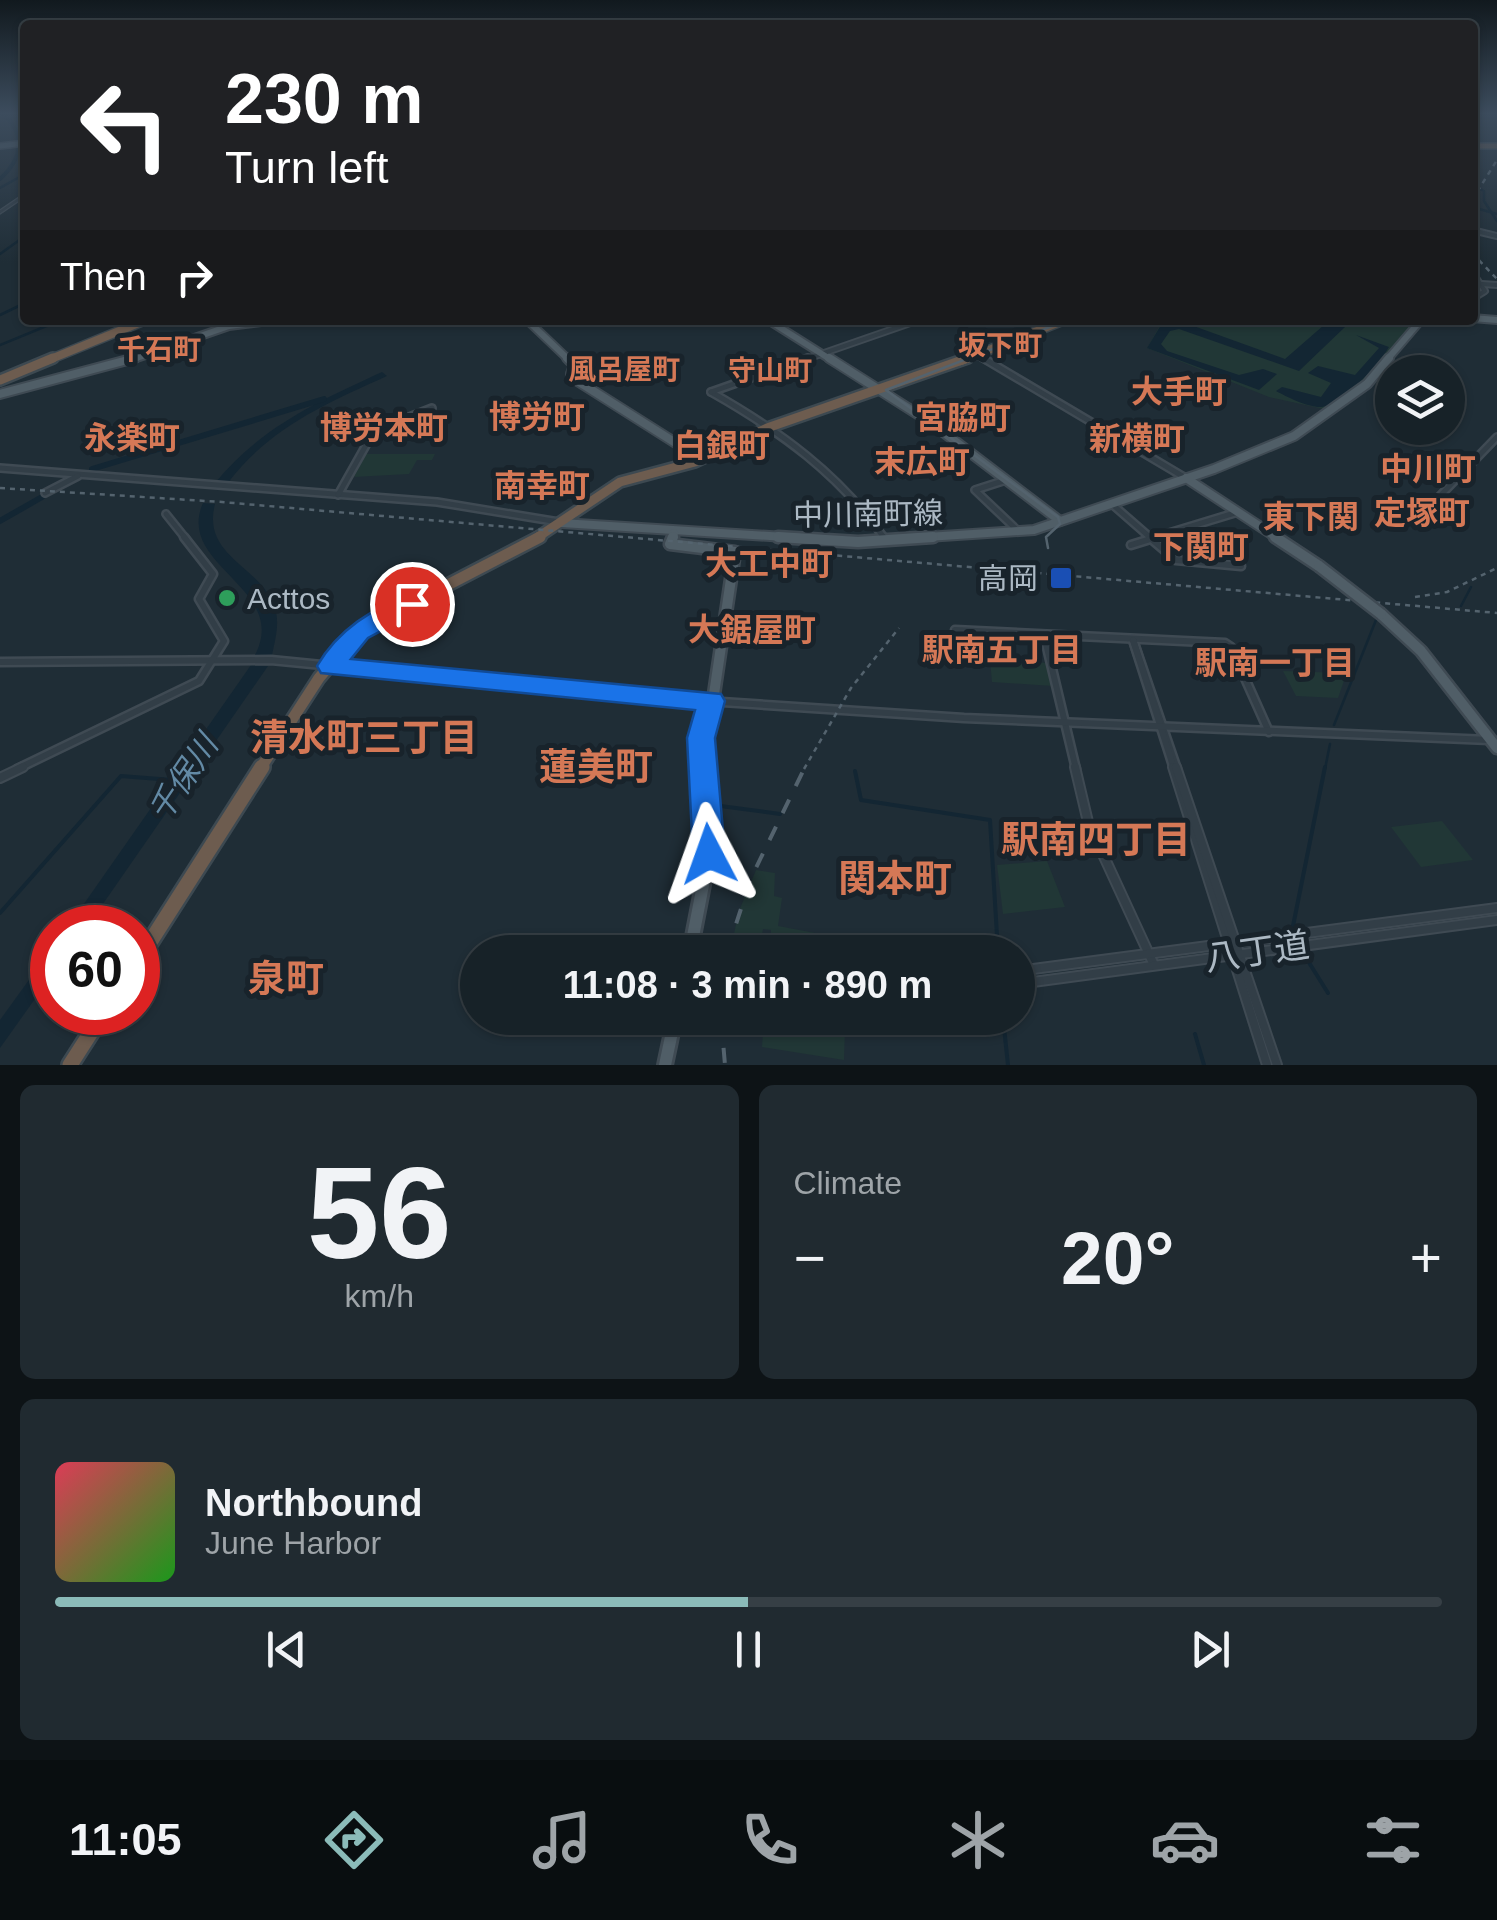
<!DOCTYPE html>
<html lang="en">
<head>
<meta charset="utf-8">
<style>
  :root { --surface:#172228; --page:#202a30; --text:#f1f3f6; --muted:#9ea4a8; --line:#363f45; --accent:#8bbbb9 }
  body { margin:0; font-family:Arial,"Noto Sans JP",sans-serif; background:var(--page); color:var(--text); height:100vh; display:flex; flex-direction:column; font-size:38px; white-space:nowrap }
  * { box-sizing:border-box; margin:0 }
  p { font-size:32px; color:var(--muted) }
  .icon { flex:none; width:55px; height:55px; fill:none; stroke:currentColor; stroke-width:2; stroke-linecap:round; stroke-linejoin:round }
  .map { position:relative; height:1065px; overflow:hidden }
  .details { display:flex; flex-direction:column; gap:20px; padding:20px; background:#0d1316; flex:1 }
  .details>* { flex:none }
  .top-card { position:absolute; left:20px; top:20px; width:1458px; height:305px; border-radius:10px; box-shadow:0 2px 8px #0004,0 0 0 2px var(--line); background:#202124; color:#fff; overflow:hidden }
  .controls { position:absolute; left:1375px; top:355px; display:grid; gap:20px }
  .controls a { display:grid; place-items:center; width:90px; height:90px; border-radius:50%; background:var(--surface); box-shadow:0 2px 8px #0004,0 0 0 2px var(--line); font-size:50px }
  .speed { position:absolute; left:30px; top:905px; display:flex; gap:20px; font-size:50px; font-weight:700; text-align:center }
  .speed>* { display:grid; place-content:center; width:130px; height:130px; border-radius:50%; background:var(--surface); box-shadow:0 2px 8px #0004,0 0 0 2px var(--line); line-height:1 }
  .speed .limit { border:15px solid #d22; background:#fff; color:#111 }
  .pin { position:absolute; display:grid; place-items:center; width:85px; height:85px; color:#fff; margin:-42px; border:5px solid #fff; border-radius:50%; box-shadow:0 2px 10px #0007 }
  .me { position:absolute; width:110px; margin:-55px; rotate:356deg; stroke-linejoin:round; filter:drop-shadow(0 0 8px #0008) }
  .turn { display:flex; align-items:center; gap:35px; height:210px; padding:0 40px; font-size:45px }
  .turn .icon { width:130px; height:130px; stroke-width:2.5 }
  .turn b { display:block; font-size:70px; line-height:85px }
  .then { display:flex; align-items:center; height:95px; padding:0 40px; background:#0003; gap:20px; font-size:38px }
  .big { font-size:75px; font-weight:700; line-height:1.1 }
  .details .tile { flex:1; display:flex; flex-direction:column; justify-content:center; gap:15px; min-width:0; padding:0 35px; border-radius:15px; background:var(--page) }
  .details .dial { align-items:center; gap:0 }
  .dial b { font-size:130px; line-height:1 }
  .song { display:flex; align-items:center; gap:30px }
  .cover { width:120px; height:120px; border-radius:15px; background:linear-gradient(135deg,hsl(350 70% 55%),hsl(120 70% 35%)) }
  .played { height:10px; border-radius:5px; background:linear-gradient(90deg,var(--accent) 50%,var(--line) 50%) }
  .keys { display:flex; justify-content:space-around; direction:ltr }
  .heat { display:flex; justify-content:space-between; align-items:center; font-size:55px; direction:ltr }
  .details .tiles { flex:1; display:grid; gap:20px; grid-template-columns:1fr 1fr }
  .tile:last-child { grid-column:span 2 }
  .trip { position:absolute; left:460px; top:935px; width:575px; height:100px; border-radius:50px; background:var(--surface); box-shadow:0 2px 8px #0004,0 0 0 2px var(--line); font-weight:700; line-height:100px; text-align:center }
  .tabs { display:flex; height:160px; justify-content:space-around; align-items:center; background:#090e10; color:var(--muted) }
  .tabs .icon { width:70px; height:70px }
  .tabs .active { color:var(--accent) }
  .tabs b { font-size:45px; color:var(--text) }
  .map>svg:first-child { display:block }
</style>
</head>
<body>
<div class="map">
<svg width="1497" height="1065" viewBox="0 0 1497 1065">
  <rect width="100%" height="100%" fill="#1f2d36"/>
  <g fill="#213736">
    <polygon points="1163,320 1417,320 1366,381 1324,409 1269,397 1147,348"/>
    <polygon points="366,454 435,454 432,460 417,460 409,474 354,477"/>
    <polygon points="990,660 1049,663 1053,686 992,682"/>
    <polygon points="1283,671 1344,673 1346,675 1338,698 1296,696"/>
    <polygon points="1442,821 1473,860 1421,867 1391,827"/>
    <polygon points="1047,861 1065,907 1003,914 997,865"/>
    <polygon points="756,870 775,873 774,896 782,898 778,926 815,933 814,943 771,938 771,930 763,929 759,952 730,952 739,911"/>
    <polygon points="764,1018 829,1018 845,1027 844,1060 762,1047"/>
  </g>
  <g fill="#132633">
    <polygon points="1164,320 1177,320 1285,359 1324,325 1315,320 1332,320 1345,327 1299,371 1179,329 1170,331 1161,344 1167,351 1239,375 1263,369 1277,374 1259,390 1147,348"/>
    <path d="M1356,335L1389,347C1379,364 1343,404 1322,407C1309,408 1287,397 1276,391L1282,387L1321,397L1331,383L1308,373L1318,366L1355,375L1379,348Z"/>
    <path d="M382,372L387,376C325,404 269,428 227,484L215,483C261,427 317,402 382,372Z"/>
    <path d="M203,503L215,504C201,557 263,567 275,608C280,624 275,640 272,655H255C290,588 175,566 203,503Z"/>
    <polygon points="251,665 268,666 89,924 72,921"/>
    <polygon points="52,948 52,975 0,1048 0,1020"/>
  </g>
  <g fill="none" stroke-linecap="round" stroke-linejoin="round">
    <g stroke="#132633" stroke-width="2.5">
      <polyline points="0,188 25,174"/>
      <polyline points="1478,188 1484,191 1484,201 1497,221"/>
      <polyline points="1472,207 1497,214"/>
      <polyline points="0,254 25,236"/>
      <polyline points="0,315 25,303"/>
      <polyline points="0,345 61,320"/>
      <polyline points="1461,606 1471,587"/>
      <polyline points="1334,725 1378,615"/>
      <polyline points="1325,769 1330,744"/>
    </g>
    <g stroke="#132633" stroke-width="4">
      <polyline points="855,771 861,800 990,820 998,952"/>
      <polyline points="713,805 780,814"/>
      <polyline points="0,913 121,776 172,780"/>
      <polyline points="1293,926 1325,767"/>
      <polyline points="1303,953 1328,993"/>
      <polyline points="1003,1018 1008,1065"/>
      <polyline points="1195,1034 1204,1065"/>
    </g>
    <path stroke="#132633" stroke-width="4" d="M0,179C22,159 27,135 3,114"/>
    <g stroke="#132633" stroke-width="6">
      <polyline points="92,469 324,399"/>
      <polyline points="0,521 42,497"/>
    </g>
    <defs>
      <polyline id="minor-far4" points="0,212 25,195"/>
      <g id="minor-far3">
        <polyline points="1472,230 1497,236"/>
        <polyline points="1472,272 1485,291 1472,299"/>
        <polyline points="1482,284 1497,285"/>
        <polyline points="980,357 987,361"/>
        <polyline points="801,361 919,320"/>
      </g>
      <g id="minor-far2">
        <polyline points="983,358 1184,477"/>
        <path d="M711,392C780,431 839,474 885,539"/>
        <polyline points="711,392 808,358"/>
        <polyline points="0,468 437,502 559,522"/>
        <polyline points="1006,480 975,490 1018,531"/>
        <polyline points="45,493 78,476"/>
        <polyline points="338,495 374,431 432,408"/>
        <polyline points="1113,505 1152,539"/>
        <polyline points="166,514 186,539"/>
        <polyline points="1433,521 1435,501 1497,437"/>
        <polyline points="1149,539 1238,512"/>
      </g>
      <g id="minor-far1">
        <polyline points="883,537 885,540"/>
        <polyline points="1149,537 1176,560 1241,566"/>
        <polyline points="1131,545 1157,537"/>
        <polyline points="955,630 1225,643 1231,647 1269,732"/>
        <polyline points="1044,635 1076,769"/>
        <polyline points="1133,640 1177,769"/>
        <polyline points="1133,640 1174,769"/>
        <polyline points="0,662 271,660 646,697 964,718 1489,740"/>
        <polyline points="17,769 199,681 224,641 199,599 213,574 184,537"/>
      </g>
      <g id="minor">
        <polyline points="1075,767 1088,822 1154,965"/>
        <polyline points="1173,767 1267,1065"/>
        <polyline points="1176,767 1277,1065"/>
        <polyline points="0,778 23,767"/>
        <polyline points="1018,971 1497,908"/>
        <polyline points="1018,984 1497,920"/>
      </g>
      <polyline id="major-far4" points="0,146 25,143"/>
      <g id="major-far3">
        <polyline points="1472,318 1497,320"/>
        <polyline points="527,320 570,361"/>
        <polyline points="768,320 833,361"/>
        <polyline points="128,361 229,326 277,320"/>
        <polyline points="1386,361 1421,320"/>
      </g>
      <g id="major-far2">
        <polyline points="567,358 574,365 571,374 576,380 701,459"/>
        <polyline points="829,358 930,422 1060,521"/>
        <polyline points="0,394 135,358"/>
        <polyline points="1186,478 1279,539"/>
        <polyline points="562,523 817,539"/>
        <polyline points="672,539 674,533"/>
        <polyline points="897,539 1034,530 1214,469 1294,436 1367,384 1389,358"/>
      </g>
      <g id="major-far1">
        <polyline points="673,537 670,544 735,552 714,694 701,727 704,769"/>
        <polyline points="778,537 858,542 933,537"/>
        <polyline points="1275,537 1319,566"/>
        <polyline points="1381,614 1421,651 1497,748"/>
      </g>
      <g id="major">
        <polyline points="690,952 709,854 704,767"/>
        <polyline points="665,1065 675,1018"/>
      </g>
      <polyline id="highway-far4" points="1472,146 1497,146"/>
      <g id="highway-far3">
        <polyline points="46,361 146,320"/>
        <polyline points="961,361 1065,320"/>
      </g>
      <g id="highway-far2">
        <polyline points="0,380 53,358"/>
        <polyline points="535,539 620,482 695,462 767,428 968,358"/>
      </g>
      <polyline id="highway-far1" points="260,769 319,678 359,631 540,537"/>
      <g id="highway">
        <polyline points="138,961 262,767"/>
        <polyline points="70,1065 104,1012"/>
      </g>
    </defs>
    <use href="#minor-far4" stroke="#3f4a53" stroke-width="5"/>
    <use href="#minor-far3" stroke="#3f4a53" stroke-width="8"/>
    <use href="#minor-far2" stroke="#3f4a53" stroke-width="10"/>
    <use href="#minor-far1" stroke="#3f4a53" stroke-width="11"/>
    <use href="#minor" stroke="#3f4a53" stroke-width="12"/>
    <use href="#major-far4" stroke="#3f4a53" stroke-width="8"/>
    <use href="#major-far3" stroke="#3f4a53" stroke-width="10"/>
    <use href="#major-far2" stroke="#3f4a53" stroke-width="12"/>
    <use href="#major-far1" stroke="#3f4a53" stroke-width="15"/>
    <use href="#major" stroke="#3f4a53" stroke-width="18"/>
    <use href="#highway-far4" stroke="#3d4951" stroke-width="8"/>
    <use href="#highway-far3" stroke="#3d4951" stroke-width="11"/>
    <use href="#highway-far2" stroke="#3d4951" stroke-width="14"/>
    <use href="#highway-far1" stroke="#3d4951" stroke-width="16"/>
    <use href="#highway" stroke="#3d4951" stroke-width="20"/>
    <use href="#minor-far4" stroke="#323e47" stroke-width="2.5"/>
    <use href="#minor-far3" stroke="#323e47" stroke-width="4"/>
    <use href="#minor-far2" stroke="#323e47" stroke-width="5"/>
    <use href="#minor-far1" stroke="#323e47" stroke-width="6"/>
    <use href="#minor" stroke="#323e47" stroke-width="8"/>
    <use href="#major-far4" stroke="#505e67" stroke-width="5"/>
    <use href="#major-far3" stroke="#505e67" stroke-width="6"/>
    <use href="#major-far2" stroke="#505e67" stroke-width="8"/>
    <use href="#major-far1" stroke="#505e67" stroke-width="10"/>
    <use href="#major" stroke="#505e67" stroke-width="12"/>
    <use href="#highway-far4" stroke="#6d5c4f" stroke-width="5"/>
    <use href="#highway-far3" stroke="#6d5c4f" stroke-width="8"/>
    <use href="#highway-far2" stroke="#6d5c4f" stroke-width="9"/>
    <use href="#highway-far1" stroke="#6d5c4f" stroke-width="11"/>
    <use href="#highway" stroke="#6d5c4f" stroke-width="15"/>
    <polyline stroke="#54636e" stroke-width="2.5" points="1048,548 1046,537 1060,524 1058,517 886,390 1068,320"/>
    <g stroke="#54636e" stroke-width="2.5" stroke-dasharray="5 5" stroke-linecap="butt">
      <polyline points="1472,200 1497,160"/>
      <polyline points="1472,253 1497,279"/>
      <polyline points="0,488 222,502 1497,613"/>
      <polyline points="1415,597 1447,592 1497,568"/>
      <polyline points="804,769 851,688 899,628"/>
    </g>
    <g stroke="#54636e" stroke-width="4" stroke-dasharray="15 15" stroke-linecap="butt">
      <polyline points="727,952 751,878 805,767"/>
      <polyline points="721,1018 725,1065"/>
    </g>
    <defs>
      <polyline id="major-bridge" points="1319,566 1381,614"/>
    </defs>
    <use href="#major-bridge" stroke="#3f4a53" stroke-width="15" stroke-linecap="butt"/>
    <use href="#major-bridge" stroke="#505e67" stroke-width="10"/>
  </g>
  <linearGradient id="sky" x2="0" y2="1"><stop stop-color="#11191e"/><stop offset="0.43" stop-color="#3c4c5d"/><stop offset="1" stop-color="#3c4c5d" stop-opacity="0"/></linearGradient>
  <rect width="1497" height="263" fill="url(#sky)"/>
  <path fill="#1a73e8" stroke="#114b97" stroke-width="2.5" d="M412,596L420,598L424,604L420,610L368,638L351,659L721,694L725,701L715,738L725,854L721,864L709,868L698,864L693,854L687,738L695,710L321,673L317,666C337,631 373,606 412,596Z"/>
  <rect fill="#1a4fb4" stroke="#18232b" stroke-width="4" x="1049" y="566" width="24" height="24" rx="5"/>
  <circle fill="#2e9e5b" stroke="#18232b" stroke-width="4" cx="227" cy="598" r="10"/>
  <g text-anchor="middle" dominant-baseline="central" stroke-width="10" stroke-linejoin="round" paint-order="stroke">
    <g font-size="28" font-weight="bold" fill="#d57856" stroke="#18232b">
      <text x="1000" y="345">坂下町</text>
      <text x="159" y="349">千石町</text>
      <text x="624" y="369">風呂屋町</text>
      <text x="770" y="370">守山町</text>
    </g>
    <g font-size="30" fill="#acb9c4" stroke="#18232b">
      <text transform="translate(868 514) rotate(-1)">中川南町線</text>
    </g>
    <g font-size="30" fill="#acb9c4" stroke="#18232b" text-anchor="end">
      <text x="1038" y="578">高岡</text>
      <text x="247" y="598" text-anchor="start">Acttos</text>
    </g>
    <g font-size="32" font-weight="bold" fill="#d57856" stroke="#18232b">
      <text x="1179" y="392">大手町</text>
      <text x="537" y="417">博労町</text>
      <text x="963" y="418">宮脇町</text>
      <text x="384" y="428">博労本町</text>
      <text x="132" y="438">永楽町</text>
      <text x="1137" y="439">新横町</text>
      <text x="722" y="446">白銀町</text>
      <text x="922" y="462">末広町</text>
      <text x="1428" y="469">中川町</text>
      <text x="542" y="486">南幸町</text>
      <text x="1422" y="513">定塚町</text>
      <text x="1311" y="517">東下関</text>
      <text x="1201" y="547">下関町</text>
      <text x="769" y="564">大工中町</text>
      <text x="752" y="630">大鋸屋町</text>
      <text x="1002" y="650">駅南五丁目</text>
      <text x="1275" y="663">駅南一丁目</text>
    </g>
    <g font-size="32" font-style="italic" fill="#638aa5" stroke="#18232b">
      <text transform="translate(183 778) rotate(-56)">千保川</text>
    </g>
    <g font-size="35" fill="#acb9c4" stroke="#18232b">
      <text transform="translate(1257 951) rotate(-8)">八丁道</text>
    </g>
    <g font-size="38" font-weight="bold" fill="#d57856" stroke="#18232b">
      <text x="364" y="738">清水町三丁目</text>
      <text x="596" y="767">蓮美町</text>
      <text x="1096" y="840">駅南四丁目</text>
      <text x="895" y="879">関本町</text>
      <text x="286" y="979">泉町</text>
    </g>
  </g>
</svg>
<div class="controls">
<a><svg class="icon" aria-label="layers" viewBox="0 0 24 24"><path d="M12 4l9 5-9 5-9-5zM3 14l9 5 9-5"/></svg></a>
</div>
<div class="speed"><div class="limit">60</div></div>
<div class="pin" style="left:412px;top:604px;background:#d93025"><svg class="icon" aria-label="arrive" viewBox="0 0 24 24"><path d="M6 21V4h12l-3 4 3 4H6"/></svg></div>
<svg class="me" style="left:709px;top:854px" viewBox="-20 -20 40 40"><path d="M0-17L14 15 0 8-14 15z" fill="#1a73e8" stroke="#fff" stroke-width="4"/></svg>
<div class="trip">11:08 · 3 min · 890 m</div>
<div class="top-card">
<div class="turn"><svg class="icon" aria-label="left" viewBox="0 0 24 24"><path d="M17 20v-9H6M10 6l-5 5 5 5"/></svg><div><b>230 m</b>Turn left</div></div>
<div class="then">Then<svg class="icon" aria-label="right" viewBox="0 0 24 24"><path d="M7 20v-9h11M14 6l5 5-5 5"/></svg></div>
</div>
</div>
<section class="details">
<div class="tiles">
<div class="tile dial"><b>56</b><p>km/h</p></div>
<div class="tile"><p>Climate</p>
<div class="heat"><a>−</a><b class="big">20°</b><a>+</a></div>
</div>
<div class="tile">
<div class="song"><i class="cover"></i><div><b>Northbound</b><p>June Harbor</p></div></div>
<div class="played"></div>
<div class="keys"><svg class="icon" aria-label="previous" viewBox="0 0 24 24"><path d="M18 5L8 12l10 7zM5 5v14"/></svg><svg class="icon" aria-label="pause" viewBox="0 0 24 24"><path d="M8 5v14M16 5v14"/></svg><svg class="icon" aria-label="next" viewBox="0 0 24 24"><path d="M6 5l10 7-10 7zM19 5v14"/></svg></div>
</div>
</div>
</section>
<nav class="tabs">
<b>11:05</b>
<svg class="icon active" aria-label="directions" viewBox="0 0 24 24"><path d="M12 3l9 9-9 9-9-9zM9 14v-3h6M13 9l2 2-2 2"/></svg>
<svg class="icon" aria-label="music" viewBox="0 0 24 24"><path d="M9 18V5l10-2v13"/><circle cx="6" cy="18" r="3"/><circle cx="16" cy="16" r="3"/></svg>
<svg class="icon" aria-label="phone" viewBox="0 0 24 24"><path d="M5 4h4l2 5-3 2q2 4 5 5l2-3 5 2v4C11 20 4 13 5 4z"/></svg>
<svg class="icon" aria-label="climate" viewBox="0 0 24 24"><path d="M12 3v18M4 7l16 10M4 17L20 7"/></svg>
<svg class="icon" aria-label="car" viewBox="0 0 24 24"><path d="M5 17H2v-5l4-1 3-4h7l3 4 3 1v5h-3M9 17h6M6 11h13"/><circle cx="7" cy="17" r="2"/><circle cx="17" cy="17" r="2"/></svg>
<svg class="icon" aria-label="filters" viewBox="0 0 24 24"><path d="M4 7h16M4 17h16"/><circle cx="9" cy="7" r="2"/><circle cx="15" cy="17" r="2"/></svg>
</nav>
</body>
</html>
